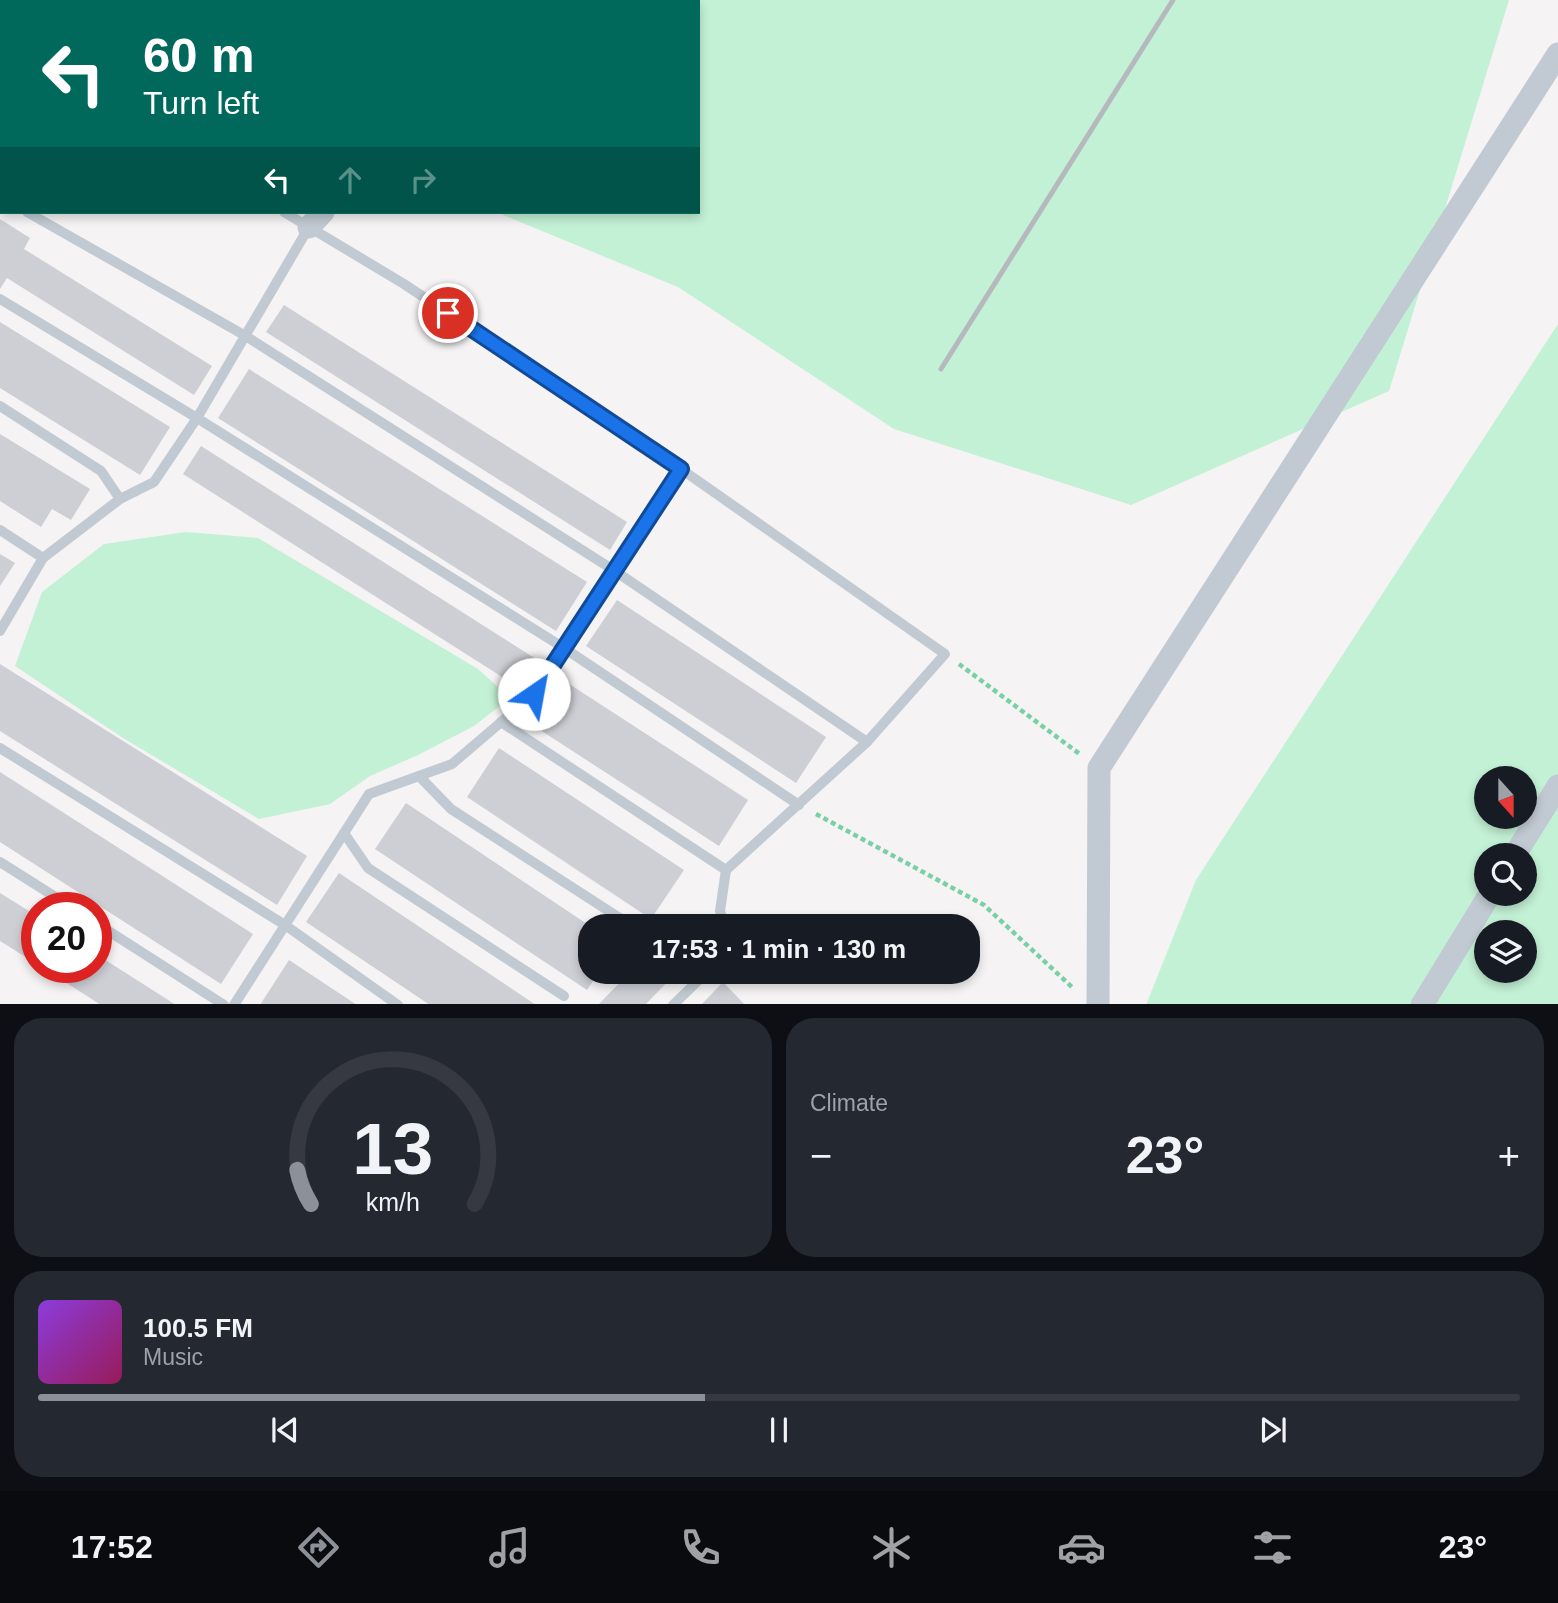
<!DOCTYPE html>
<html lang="en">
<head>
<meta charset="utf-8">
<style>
  :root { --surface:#171b24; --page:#242831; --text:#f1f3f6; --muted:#9ea1a6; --line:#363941; --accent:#8c9099 }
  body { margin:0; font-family:Arial,sans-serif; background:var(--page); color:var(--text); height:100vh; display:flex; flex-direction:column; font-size:26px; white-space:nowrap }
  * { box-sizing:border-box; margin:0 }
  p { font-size:23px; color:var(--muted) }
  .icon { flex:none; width:38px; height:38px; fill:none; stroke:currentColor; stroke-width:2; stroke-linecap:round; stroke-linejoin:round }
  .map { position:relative; height:1004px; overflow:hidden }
  .details { display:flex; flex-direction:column; gap:14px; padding:14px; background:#0d0f14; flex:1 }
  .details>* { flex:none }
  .banner { position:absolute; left:0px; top:0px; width:700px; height:214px; box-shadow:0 4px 10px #0003; background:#00695c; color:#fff; overflow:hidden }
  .needle { width:46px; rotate:159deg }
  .buttons { position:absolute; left:1474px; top:766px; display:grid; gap:14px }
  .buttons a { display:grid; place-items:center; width:63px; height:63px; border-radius:50%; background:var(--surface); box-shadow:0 4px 10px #0003; font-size:35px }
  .speed { position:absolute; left:21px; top:892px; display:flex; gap:14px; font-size:35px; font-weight:700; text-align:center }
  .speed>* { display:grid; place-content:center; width:91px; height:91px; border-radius:50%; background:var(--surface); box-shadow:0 4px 10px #0003; line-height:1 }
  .speed .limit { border:10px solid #d22; background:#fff; color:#111 }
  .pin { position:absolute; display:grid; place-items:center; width:60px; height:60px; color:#fff; margin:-30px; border:4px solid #fff; border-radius:50%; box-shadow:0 2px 7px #0007 }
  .me { position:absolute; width:77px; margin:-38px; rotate:33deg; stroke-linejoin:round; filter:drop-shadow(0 0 5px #0008) }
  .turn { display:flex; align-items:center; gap:24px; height:147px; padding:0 28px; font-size:32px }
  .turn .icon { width:91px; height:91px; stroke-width:2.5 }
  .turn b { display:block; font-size:49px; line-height:60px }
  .lanes { display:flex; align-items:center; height:66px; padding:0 28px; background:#0003; justify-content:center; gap:35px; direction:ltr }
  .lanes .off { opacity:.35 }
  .big { font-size:52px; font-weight:600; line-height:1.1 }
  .details .card { flex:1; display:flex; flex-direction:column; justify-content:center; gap:10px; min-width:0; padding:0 24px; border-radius:28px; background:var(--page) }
  .details .dial { align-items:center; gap:0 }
  .dial svg { height:182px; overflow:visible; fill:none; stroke:var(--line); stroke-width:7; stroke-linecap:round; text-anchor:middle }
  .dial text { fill:var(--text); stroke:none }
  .song { display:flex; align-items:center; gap:21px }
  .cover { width:84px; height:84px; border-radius:10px; background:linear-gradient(135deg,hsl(270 70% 55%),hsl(330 70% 35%)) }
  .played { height:7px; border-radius:4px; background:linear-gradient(90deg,var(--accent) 45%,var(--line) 45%) }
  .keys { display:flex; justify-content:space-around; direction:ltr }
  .heat { display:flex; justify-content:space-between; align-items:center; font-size:38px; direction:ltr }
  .details .tiles { flex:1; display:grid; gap:14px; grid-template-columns:1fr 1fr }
  .card:last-child { grid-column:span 2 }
  .trip { position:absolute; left:578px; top:914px; width:402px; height:70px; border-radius:28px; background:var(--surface); box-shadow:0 4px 10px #0003; font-weight:600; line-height:70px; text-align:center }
  .menu { display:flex; height:112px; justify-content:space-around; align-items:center; background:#090b0e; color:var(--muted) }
  .menu .icon { width:49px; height:49px }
  .menu .current { color:var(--accent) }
  .menu b { font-size:32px; color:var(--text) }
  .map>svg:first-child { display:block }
</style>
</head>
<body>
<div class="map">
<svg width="1558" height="1005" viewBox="0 0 1558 1005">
  <rect width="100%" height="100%" fill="#f5f3f3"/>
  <g fill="#c3f1d5" fill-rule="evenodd">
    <polygon points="60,0 1509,0 1389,391 1131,505 894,429 678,287 496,212 698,212 698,2"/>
    <path d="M1558,324V1004L1146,1005L1196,880ZM1486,779H1524V817H1486ZM1486,856H1524V894H1486ZM1486,933H1524V971H1486Z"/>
    <polygon points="186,532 258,538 478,669 510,698 474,726 418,755 370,776 330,804 259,819 123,738 15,666 42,592 104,544"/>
  </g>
  <g fill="#cdcfd5">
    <polygon points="0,219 30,238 24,249 212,366 194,395 7,278 0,289"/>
    <polygon points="284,305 627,522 610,550 266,332"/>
    <polygon points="0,322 170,427 140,475 0,388"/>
    <polygon points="249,369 587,582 556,631 218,418"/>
    <polygon points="0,434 90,489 71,520 52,509 41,527 0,501"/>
    <polygon points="201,446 536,659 518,687 183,474"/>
    <polygon points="0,554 15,563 0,586"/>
    <polygon points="617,600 826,737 796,783 586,646"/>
    <polygon points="0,664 307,856 277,905 0,731"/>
    <polygon points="563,680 748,800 719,846 534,726"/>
    <polygon points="499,748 684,870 651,919 467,797"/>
    <polygon points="0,772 253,934 221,984 0,842"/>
    <polygon points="406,803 590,926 590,971 600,971 587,990 375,849"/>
    <polygon points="339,873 536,1005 430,1005 306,922"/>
    <polygon points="0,893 37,916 37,964 0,941"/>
    <polygon points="96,954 176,1005 101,1005 43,968 96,968"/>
    <polygon points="289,960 357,1005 260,1005"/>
    <polygon points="631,971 678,971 645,1005 598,1005"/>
    <polygon points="723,982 745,1005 701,1005"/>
  </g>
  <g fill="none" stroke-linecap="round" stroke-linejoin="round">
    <g stroke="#7ad0a6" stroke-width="4.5" stroke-dasharray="5 3.5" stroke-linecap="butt">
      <polyline points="959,664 1081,755"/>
      <polyline points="816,814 984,905 1073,988"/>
    </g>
    <g stroke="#c1cad2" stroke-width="10">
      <polyline points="0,35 2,36"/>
      <polyline points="0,197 2,198"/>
      <polyline points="27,212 244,335 615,571 867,742"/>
      <polyline points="0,299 197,418 564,648 799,805"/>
      <polyline points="0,406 101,471 120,499"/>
      <polyline points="681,469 945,654 867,742 726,870 720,911 725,926"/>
      <polyline points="0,530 43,558"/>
      <polyline points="0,631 43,558 120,499 154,482 197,418 309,227"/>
      <polyline points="501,722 726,870"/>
      <polyline points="0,748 285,925 398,1005"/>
      <polyline points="419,776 451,809 632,926"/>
      <polyline points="344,833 368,868 564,996"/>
      <polyline points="0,862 73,908"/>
      <polyline points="96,923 224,1005"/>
      <polyline points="234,1005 369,794 452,764 534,694 681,469 404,284 284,212"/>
      <polyline points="673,1005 708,971"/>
    </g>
    <g stroke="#c1cad2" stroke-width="23">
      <polyline points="597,2 599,0"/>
      <polyline points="309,227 323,212"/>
      <polyline points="1514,856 1558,786"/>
      <polyline points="1098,1005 1099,768 1558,54"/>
      <polyline points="1422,1005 1490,894"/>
    </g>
    <g stroke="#b5b8bd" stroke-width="5">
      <polyline points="273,2 274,0"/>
      <polyline points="941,369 1173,0"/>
    </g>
  </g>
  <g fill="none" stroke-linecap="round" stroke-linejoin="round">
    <defs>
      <polyline id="route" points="448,313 681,469 534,694"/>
    </defs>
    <use href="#route" stroke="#114b97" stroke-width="18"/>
    <use href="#route" stroke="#1a73e8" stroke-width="12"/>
  </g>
</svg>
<div class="buttons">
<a><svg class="needle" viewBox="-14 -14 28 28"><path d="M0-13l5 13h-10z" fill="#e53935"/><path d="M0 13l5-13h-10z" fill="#9ea1a6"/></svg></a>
<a><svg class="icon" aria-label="search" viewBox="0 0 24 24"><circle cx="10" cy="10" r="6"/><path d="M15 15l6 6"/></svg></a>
<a><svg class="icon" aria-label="layers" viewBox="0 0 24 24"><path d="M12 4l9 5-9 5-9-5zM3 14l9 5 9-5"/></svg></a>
</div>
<div class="speed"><div class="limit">20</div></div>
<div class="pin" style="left:448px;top:313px;background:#d93025"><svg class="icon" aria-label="arrive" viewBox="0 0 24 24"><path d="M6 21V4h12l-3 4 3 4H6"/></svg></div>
<svg class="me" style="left:534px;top:694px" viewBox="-20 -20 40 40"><circle r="19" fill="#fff"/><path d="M0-13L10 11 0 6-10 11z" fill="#1a73e8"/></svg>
<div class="trip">17:53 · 1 min · 130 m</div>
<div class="banner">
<div class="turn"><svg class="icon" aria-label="left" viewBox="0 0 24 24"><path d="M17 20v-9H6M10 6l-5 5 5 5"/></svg><div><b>60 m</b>Turn left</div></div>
<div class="lanes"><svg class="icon" aria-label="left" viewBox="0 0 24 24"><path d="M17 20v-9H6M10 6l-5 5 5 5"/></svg><svg class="icon off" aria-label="ahead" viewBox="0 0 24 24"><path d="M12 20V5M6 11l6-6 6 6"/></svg><svg class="icon off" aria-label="right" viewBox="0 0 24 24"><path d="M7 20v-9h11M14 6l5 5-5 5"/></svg></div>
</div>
</div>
<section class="details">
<div class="tiles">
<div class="card dial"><svg viewBox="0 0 100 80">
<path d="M14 69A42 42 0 1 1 86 69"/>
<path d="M14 69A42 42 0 0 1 8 54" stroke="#8c9099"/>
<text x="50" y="56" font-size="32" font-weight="700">13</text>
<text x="50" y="72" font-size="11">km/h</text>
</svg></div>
<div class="card"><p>Climate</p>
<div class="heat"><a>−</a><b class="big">23°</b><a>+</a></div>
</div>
<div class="card">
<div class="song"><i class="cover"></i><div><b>100.5 FM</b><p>Music</p></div></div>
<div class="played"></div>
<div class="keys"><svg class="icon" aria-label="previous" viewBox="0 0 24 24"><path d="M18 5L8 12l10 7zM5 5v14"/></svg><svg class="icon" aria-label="pause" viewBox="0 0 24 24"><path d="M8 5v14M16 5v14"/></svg><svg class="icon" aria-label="next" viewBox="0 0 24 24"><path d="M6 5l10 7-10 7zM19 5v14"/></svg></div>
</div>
</div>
</section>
<nav class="menu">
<b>17:52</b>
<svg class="icon current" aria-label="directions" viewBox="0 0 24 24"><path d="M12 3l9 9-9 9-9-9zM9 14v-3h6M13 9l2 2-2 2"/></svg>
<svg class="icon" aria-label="music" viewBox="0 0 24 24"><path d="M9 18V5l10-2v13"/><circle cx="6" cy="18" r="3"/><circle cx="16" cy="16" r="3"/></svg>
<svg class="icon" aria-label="phone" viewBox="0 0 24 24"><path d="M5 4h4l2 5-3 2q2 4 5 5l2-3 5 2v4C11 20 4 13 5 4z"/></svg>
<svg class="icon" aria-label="climate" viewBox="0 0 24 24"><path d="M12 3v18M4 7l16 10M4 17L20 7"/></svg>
<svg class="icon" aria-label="car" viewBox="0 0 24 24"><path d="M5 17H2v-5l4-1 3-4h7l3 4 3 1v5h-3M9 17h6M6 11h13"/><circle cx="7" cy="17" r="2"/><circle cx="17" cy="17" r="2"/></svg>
<svg class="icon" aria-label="filters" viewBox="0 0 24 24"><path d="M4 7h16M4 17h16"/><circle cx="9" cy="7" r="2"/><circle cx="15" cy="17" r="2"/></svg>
<b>23°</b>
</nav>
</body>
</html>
